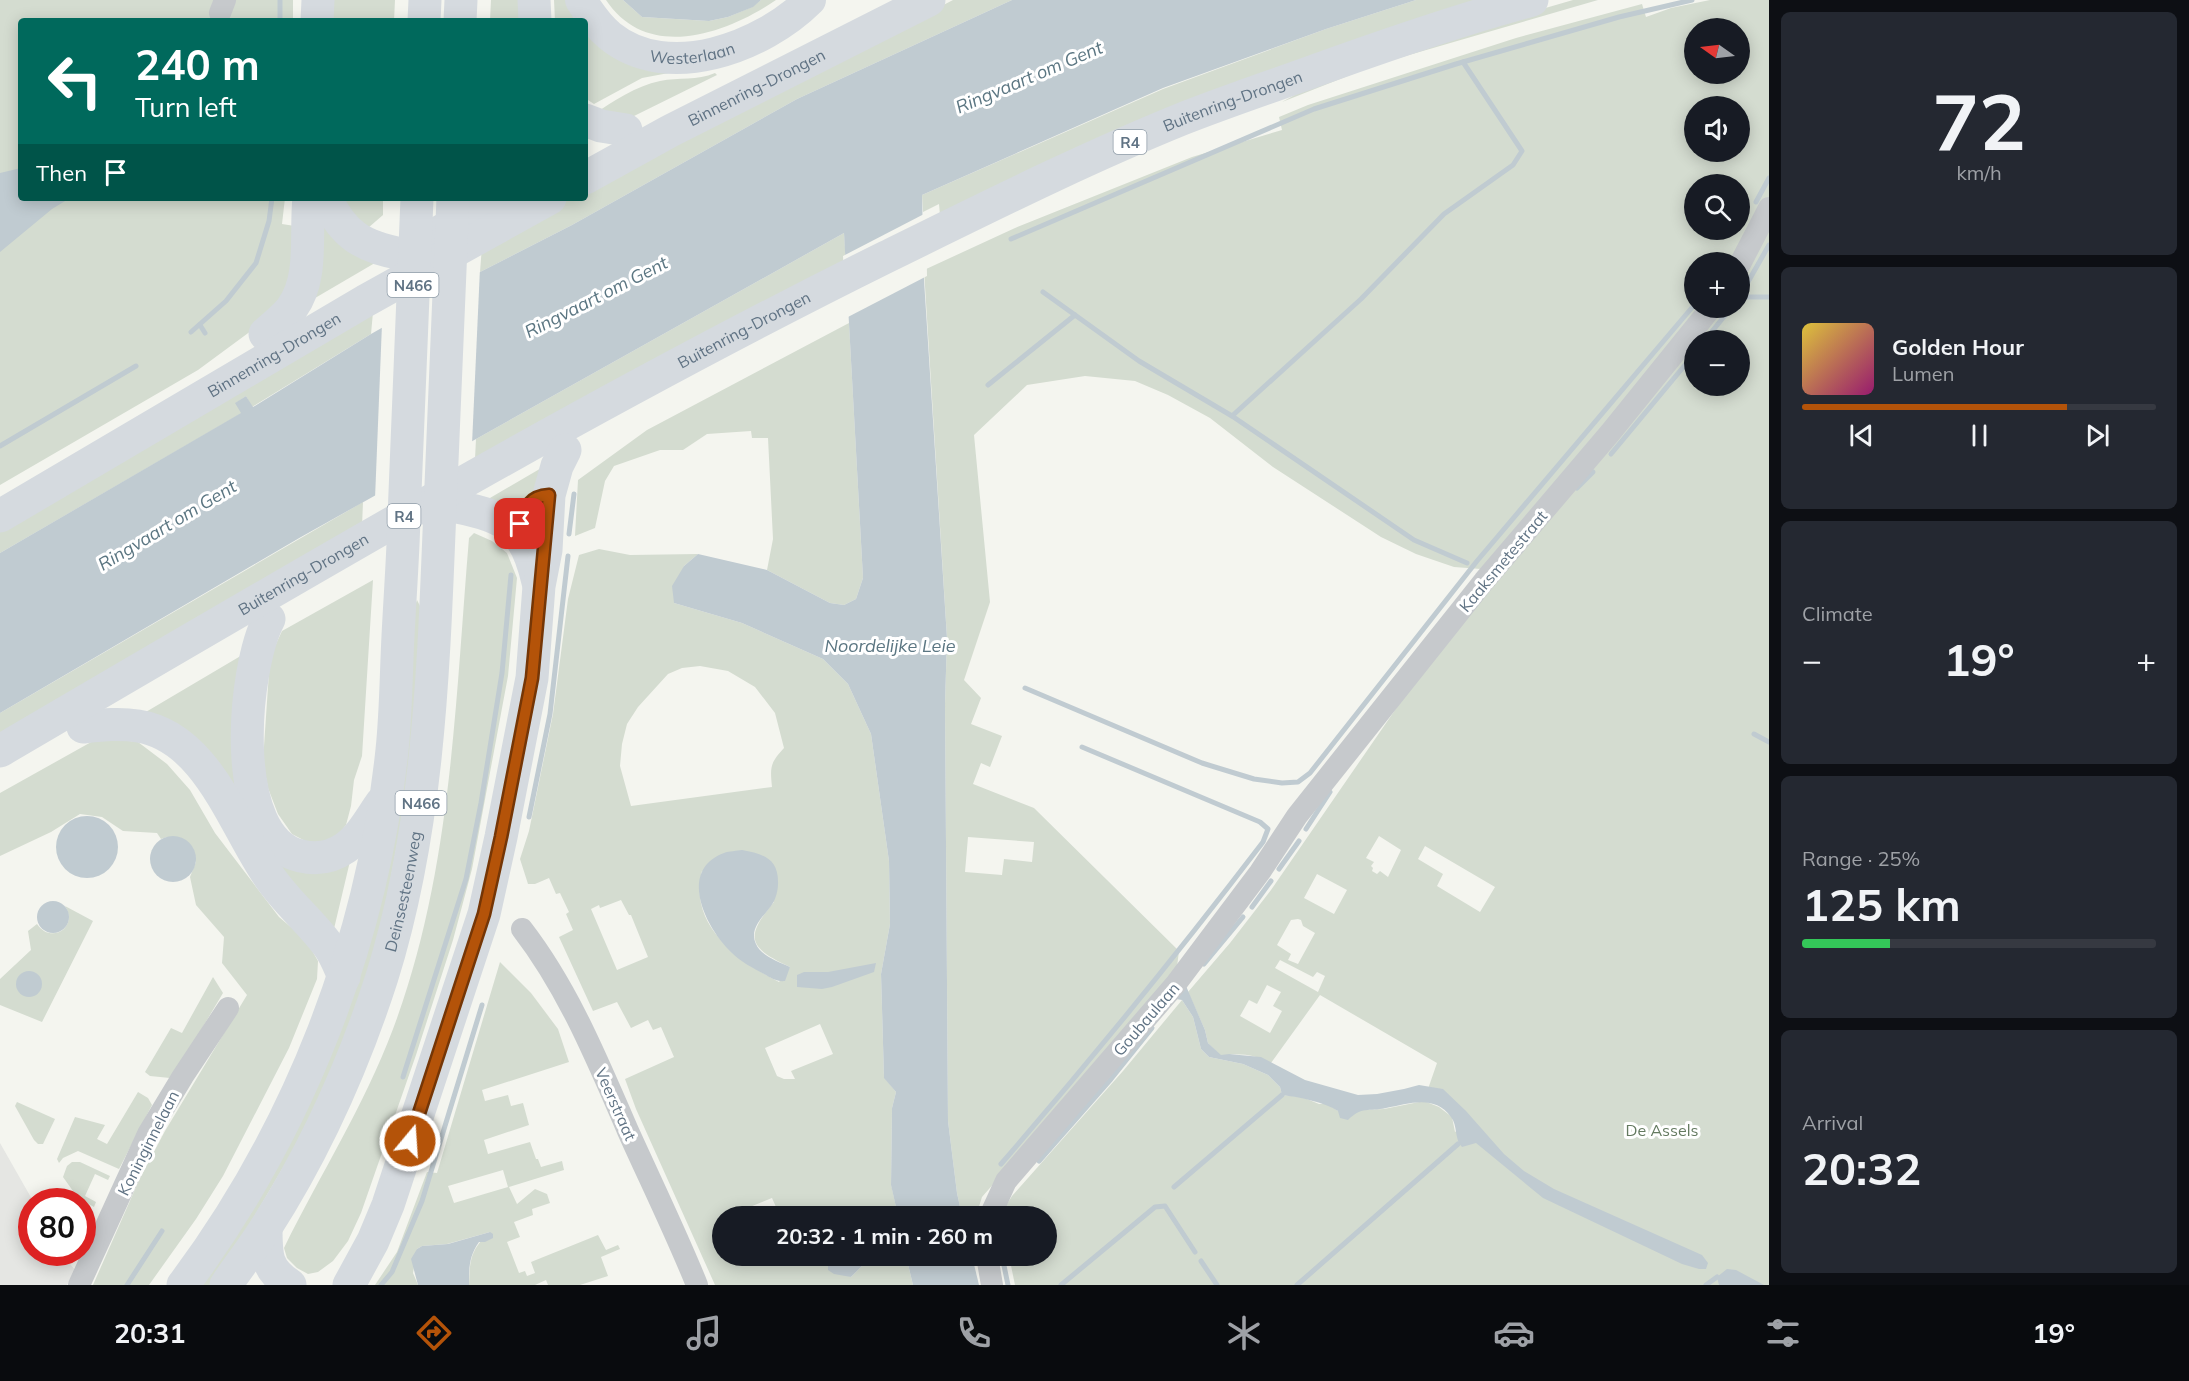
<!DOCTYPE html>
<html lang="en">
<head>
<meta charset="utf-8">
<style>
  :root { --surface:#171b24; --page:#242831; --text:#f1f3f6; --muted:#9ea1a6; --line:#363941; --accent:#b45309 }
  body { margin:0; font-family:Mulish,sans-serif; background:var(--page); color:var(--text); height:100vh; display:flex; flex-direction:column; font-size:22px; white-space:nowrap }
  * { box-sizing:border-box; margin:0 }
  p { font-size:20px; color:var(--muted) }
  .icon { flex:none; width:33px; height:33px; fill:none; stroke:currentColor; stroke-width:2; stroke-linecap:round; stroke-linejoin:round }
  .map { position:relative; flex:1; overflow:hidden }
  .drawer { display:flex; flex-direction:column; gap:12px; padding:12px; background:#0d0f14; width:420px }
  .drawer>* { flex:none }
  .guide { position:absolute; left:18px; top:18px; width:570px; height:183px; border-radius:6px; box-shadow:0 3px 15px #0003; background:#00695c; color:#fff; overflow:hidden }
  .needle { width:39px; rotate:284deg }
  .buttons { position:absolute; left:1684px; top:18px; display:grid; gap:12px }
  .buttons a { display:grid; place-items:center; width:66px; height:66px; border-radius:50%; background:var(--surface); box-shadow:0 3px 15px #0003; font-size:30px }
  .speed { position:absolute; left:18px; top:1188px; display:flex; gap:12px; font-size:30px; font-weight:700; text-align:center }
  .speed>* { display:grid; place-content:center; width:78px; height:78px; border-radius:50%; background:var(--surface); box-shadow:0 3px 15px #0003; line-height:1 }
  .speed .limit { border:9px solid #d22; background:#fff; color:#111 }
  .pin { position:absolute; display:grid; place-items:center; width:51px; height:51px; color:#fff; margin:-26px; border-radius:12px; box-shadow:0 3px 9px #0006 }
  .me { position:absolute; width:66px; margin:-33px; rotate:18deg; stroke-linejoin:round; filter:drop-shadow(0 0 4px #0008) }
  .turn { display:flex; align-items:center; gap:21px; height:126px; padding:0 18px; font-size:27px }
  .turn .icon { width:78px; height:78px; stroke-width:2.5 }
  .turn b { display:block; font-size:42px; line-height:51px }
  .then { display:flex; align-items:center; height:57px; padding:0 18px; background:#0003; gap:12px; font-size:22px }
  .big { font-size:45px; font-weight:700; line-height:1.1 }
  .drawer .card { flex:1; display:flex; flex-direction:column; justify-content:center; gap:9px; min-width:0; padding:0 21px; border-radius:9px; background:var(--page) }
  .drawer .dial { align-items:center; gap:0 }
  .dial b { font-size:78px; line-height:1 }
  .song { display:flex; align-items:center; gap:18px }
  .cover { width:72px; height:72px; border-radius:9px; background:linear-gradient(135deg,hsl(50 70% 55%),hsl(320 70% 35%)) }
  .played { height:6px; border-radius:3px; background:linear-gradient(90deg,var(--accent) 75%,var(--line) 75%) }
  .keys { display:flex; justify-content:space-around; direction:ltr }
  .heat { display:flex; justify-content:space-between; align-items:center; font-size:33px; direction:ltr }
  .charge { height:9px; border-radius:4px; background:linear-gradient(90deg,#34c759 25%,var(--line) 0) }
  .trip { position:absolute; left:712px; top:1206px; width:345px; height:60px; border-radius:30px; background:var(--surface); box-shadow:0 3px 15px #0003; font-weight:700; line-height:60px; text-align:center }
  .menu { display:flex; height:96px; justify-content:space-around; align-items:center; background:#090b0e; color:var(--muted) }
  .menu .icon { width:42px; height:42px }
  .menu .on { color:var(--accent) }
  .menu b { font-size:27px; color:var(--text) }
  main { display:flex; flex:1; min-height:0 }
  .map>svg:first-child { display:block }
</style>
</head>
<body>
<main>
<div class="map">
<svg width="1769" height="1285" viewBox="0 0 1769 1285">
  <rect width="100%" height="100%" fill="#f4f5ef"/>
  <polygon fill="#e5e6e3" points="0,1143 33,1201 32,1252 61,1253 75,1270 67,1285 0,1285"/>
  <g fill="#d4dcd0" fill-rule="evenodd">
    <polygon points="0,0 293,0 293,21 21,21 21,198 285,198 282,224 301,227 281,309 198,370 0,485"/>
    <polygon points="329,0 395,0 394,21 329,21"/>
    <polygon points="491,0 521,0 521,21 490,21"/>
    <polygon points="554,0 573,0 674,72 642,78 594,104 585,98 585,21 555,21"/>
    <path d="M606,0H623L642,17L709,21L728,17L752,7L761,0H776C726,34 647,62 606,0Z"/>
    <polygon points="953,0 1012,0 797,99 572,225 480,272 482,246 572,198 585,198 585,191"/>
    <polygon points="1416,0 1477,0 940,215 939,204 923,212 922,195 1163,89 1326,29"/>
    <polygon points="1573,0 1598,0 1378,64 1282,102 1329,76 1456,34"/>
    <path d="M1710,0H1769V1285H1015L1009,1256H1047V1216H1004V1209L1012,1196L1123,1071L1182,1000L1193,1017L1201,1049L1209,1057L1243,1064L1268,1075L1280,1087L1282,1095L1302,1097L1319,1104H1328L1338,1111L1384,1109L1424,1101L1439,1107L1452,1117L1455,1132L1470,1121L1428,1089L1437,1063L1320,995L1271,1063C1257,1055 1237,1052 1221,1056L1208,1043L1205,1030L1188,992L1230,943L1271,890L1484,581L1481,569L1454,567L1416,554L1381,537L1273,467L1210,418L1168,395L1135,381L1085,376L1027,385L974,435L990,602L964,680L981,698L971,724L1002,736L990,767L981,763L973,784L1034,808L1179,951L1176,975L982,1197L976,1216H962L957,1193L948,1121L945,704L947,638L924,270L1015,228L1192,157L1282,130L1279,117L1308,105L1516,38L1642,4L1646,17L1671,8ZM1695,28H1740V74H1695ZM1695,106H1740V152H1695ZM1695,184H1740V230H1695ZM1695,262H1740V308H1695ZM1695,340H1740V386H1695ZM1379,836L1401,850L1388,877L1380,871L1377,874L1372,871L1373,868L1371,866L1374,862L1366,858ZM968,837L1034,842L1032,862L1004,859L1002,875L965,872ZM1425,846L1495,887L1480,912L1437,886L1443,874L1418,859ZM1317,874L1347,890L1334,914L1304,898ZM1298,919L1301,920L1303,926L1315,933L1298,964L1288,960L1291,954L1277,945L1291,920ZM1280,960L1313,977L1317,972L1325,976L1318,992L1275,968ZM1267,985L1281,992L1273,1006L1282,1011L1270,1033L1240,1016L1249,1000L1257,1004Z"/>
    <path d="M715,73L717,75L632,117L593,115C613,101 636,86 660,81C679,77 697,81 715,73Z"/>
    <polygon points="332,198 383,198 383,215 361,234"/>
    <polygon points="313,210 380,260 298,308"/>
    <polygon points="844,233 846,262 475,459 476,439"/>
    <polygon points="373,312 371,334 252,407 246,396 236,403 242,413 0,553 0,530"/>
    <polygon points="849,323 863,578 856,599 844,605 830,603 767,570 773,539 768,438 752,438 751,431 707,434 683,450 660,450 614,466 605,481 595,528 575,536 578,480 647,430"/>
    <path d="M555,460L544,487C528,493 517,500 515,518L478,505Z"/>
    <polygon points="363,502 362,526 0,735 0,713"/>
    <path d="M474,533L492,541L507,553L517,578L508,676L472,869L453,940L416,1055L361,1213L348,1241L333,1261L318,1272L308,1274L297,1268L287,1258L284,1248C320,1175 364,1106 393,1029C452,872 455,703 469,538Z"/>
    <path d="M599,549L630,555L698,554L684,566L674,603L742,623L823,659L848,684L871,734L889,861L890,924L881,974L884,1077L896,1092L892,1108L891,1184L898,1216H860L857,1214L850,1216H780L772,1198L735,1213L736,1216H723V1256H828L826,1264L851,1277L872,1256H906L913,1285H715L636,1109L625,1079L674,1057L661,1027L653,1030L648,1020L631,1028L617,1002L593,1011L559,937L573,930L566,914L569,912L560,893L556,894L549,878L535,884H528L520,859L529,831L553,714L568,599L579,555ZM700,666L728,671L755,687L775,713L784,748C770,763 770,767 772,787L631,806L620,766L622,744L627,724L638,707L668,674L682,668ZM702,871L774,902C743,939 750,948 790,967L779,982C737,960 688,925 702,871ZM621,900L629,915H631L648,957L617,970L591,909L599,905L600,908ZM820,1024L833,1054L791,1071L795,1079H784L777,1076L765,1048Z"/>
    <polygon points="373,580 362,756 354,780 351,806 346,825 338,835 325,842 307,842 292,834 278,814 268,788 263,761 270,657 282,631"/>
    <polygon points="417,600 426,618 420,721 375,963 321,1103 214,1285 196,1285 328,1051 407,629"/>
    <polygon points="249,651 258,828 351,857 333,933 243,823 134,719"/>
    <polygon points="121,740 138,742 167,764 190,790 215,833 279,917 306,940 318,961 317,979 289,1048 223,1176 196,1219 149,1285 93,1285 140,1178 165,1131 247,995 222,963 224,937 196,905 190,877 196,862 167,837 161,839 157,833 123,831 102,817 80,814 51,832 0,856 0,793 93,741"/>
    <path d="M65,906L93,921L42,1022L0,1005V979L31,950L28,931L37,924C51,945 79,927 65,906Z"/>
    <path d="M500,962L531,993L558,1029L569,1062L482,1090L485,1101L508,1095L511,1106L523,1103L529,1125L484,1140L488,1154L530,1142L536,1159H538L541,1167L562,1161L564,1170L509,1187L517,1204L535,1189L547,1194L550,1203L532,1209L533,1215L514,1222L520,1237L507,1242L519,1273L525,1271L527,1276L535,1273L531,1262L598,1235L606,1250L618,1245L620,1249L601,1257L608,1276L580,1285H548L546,1280L535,1285H469C470,1260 470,1250 490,1232L447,1244L422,1246L417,1249L413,1273L418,1285H375L397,1252L427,1172L437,1173ZM503,1170L508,1187L454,1203L448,1186Z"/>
    <polygon points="213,977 223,993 195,1040 170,1078 150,1076 145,1072 171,1028 182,1033"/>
    <polygon points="138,1092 148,1098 152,1105 119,1169 78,1151 63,1158 59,1163 57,1159 75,1117 105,1125 97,1139 107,1144"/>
    <polygon points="17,1102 55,1119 43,1144 38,1144 34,1140 15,1106"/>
    <polygon points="72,1162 80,1162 110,1176 108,1180 95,1174 85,1196 96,1202 94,1207 78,1198 63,1177 67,1166"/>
  </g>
  <g fill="#c0cbd1">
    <polygon points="623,0 761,0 753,7 728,17 709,21 642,17"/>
    <polygon points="1012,0 1416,0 1326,29 1163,88 922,195 924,280 947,638 945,704 948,1121 957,1193 962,1216 898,1216 891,1185 892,1108 896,1092 884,1078 881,974 890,924 889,861 871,734 848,684 823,659 742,623 674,603 672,586 684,566 698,554 767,570 830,603 844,605 856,599 863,578 844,233 301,537 0,713 0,553 241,413 235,403 246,396 253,407 371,334 480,272 572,225 797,99"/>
    <polygon points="21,168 21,198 70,198 52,209 0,252 0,173"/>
    <circle cx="87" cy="847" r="31"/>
    <circle cx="173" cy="859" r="23"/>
    <path d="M742,850C764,854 779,859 778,884C778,890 776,898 773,903C766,915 748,927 756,944C761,956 779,962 790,967L785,981C777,982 771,978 764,974C753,968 741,962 732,953C707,930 676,871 724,853C729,851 737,851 742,850Z"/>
    <circle cx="53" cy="917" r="16"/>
    <polygon points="876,963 874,972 832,987 822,989 797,987 797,975 804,972 828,972"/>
    <circle cx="29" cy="984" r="13"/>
    <path d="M1186,986L1205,1030L1208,1043L1221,1055L1229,1054L1261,1057L1305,1080L1358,1095L1377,1094L1404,1089L1419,1085L1443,1089L1466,1111L1504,1154L1524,1171L1554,1189L1702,1255L1708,1263L1706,1269H1699L1682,1264L1543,1198L1476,1143L1462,1147C1454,1139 1458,1126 1451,1117C1434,1094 1409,1104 1386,1108C1368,1112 1362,1106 1348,1120L1340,1118L1338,1111C1324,1102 1299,1097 1282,1095L1280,1087L1268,1075L1243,1064L1209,1057L1201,1049L1193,1017L1182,1000L1176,999Z"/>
    <path d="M490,1232L493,1234V1238L485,1242H479C469,1256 469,1268 469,1285H418L411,1259L417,1249L422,1246L448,1244Z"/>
    <polygon points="828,1256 872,1256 851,1277 834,1274 828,1270"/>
    <polygon points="906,1256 972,1256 979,1285 913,1285"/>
    <polygon points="1727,1269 1736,1270 1764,1285 1719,1285 1717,1277"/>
  </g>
  <g fill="#f4f5ef">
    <polygon points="926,213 927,276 846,318 843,256"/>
    <polygon points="480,268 472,444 375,499 382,324"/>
  </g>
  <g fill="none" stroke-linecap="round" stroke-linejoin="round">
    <g stroke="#c0cbd1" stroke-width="5">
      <polyline points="280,21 280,0"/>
      <polyline points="1756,202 1769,178"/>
      <polyline points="1011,239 1314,109 1456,64 1619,17 1692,0"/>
      <polyline points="1043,292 1139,361 1232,416 1361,299 1444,214 1513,165 1522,151 1463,62"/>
      <polyline points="1740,296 1769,245"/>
      <polyline points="1740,297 1769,297"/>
      <polyline points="200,325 205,333"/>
      <polyline points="191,332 226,301 256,263 269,221 272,198"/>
      <polyline points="1705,340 1731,308"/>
      <polyline points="988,385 1075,315"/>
      <polyline points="1232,416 1414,540 1467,563"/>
      <polyline points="0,446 136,366"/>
      <polyline points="1611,454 1695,353"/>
      <polyline points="1577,488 1593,472"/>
      <polyline points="569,534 574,494"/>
      <polyline points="1025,688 1202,763 1254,779 1282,783 1298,782 1310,773 1477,561 1695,304"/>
      <polyline points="1754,734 1769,742"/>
      <polyline points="529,817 550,714 568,556"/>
      <polyline points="1306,829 1330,792"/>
      <polyline points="1279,869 1299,841"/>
      <polyline points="1252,907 1271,881"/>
      <polyline points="1204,964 1243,917"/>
      <polyline points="403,1077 466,879 481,803 502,673 511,575"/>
      <polyline points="1039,1161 1111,1079 1152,1028"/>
      <path d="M1001,1164C1092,1059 1179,952 1263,842L1268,829L1260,822L1082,747"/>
      <polyline points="1174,1187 1282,1095"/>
      <polyline points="1002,1256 1008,1285"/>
      <polyline points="1201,1261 1217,1285"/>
      <polyline points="127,1285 162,1231"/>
      <polyline points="381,1285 392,1272 422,1201 482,1005"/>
      <polyline points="1061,1285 1155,1207 1165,1206 1195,1252"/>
      <polyline points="1297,1285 1458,1144"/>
      <polyline points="1706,1285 1717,1277"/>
    </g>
    <g stroke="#c6c9cc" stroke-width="22">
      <polyline points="220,13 225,0"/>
      <polyline points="1740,264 1769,208"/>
      <path d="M522,929C569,990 598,1062 628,1131C651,1182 676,1233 697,1285"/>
      <polyline points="990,1216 1006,1181 1175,985 1260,872 1297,816 1484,581 1610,433 1711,308"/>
      <polyline points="987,1256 992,1285"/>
      <polyline points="79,1285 148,1134 183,1076 228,1008"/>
    </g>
    <path stroke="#d5dadf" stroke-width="32" id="s1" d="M581,0C589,13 598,26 610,36C668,83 763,47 810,0"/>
    <g stroke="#d5dadf" stroke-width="33">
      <polyline points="534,0 535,21"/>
      <polyline points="317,21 318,0"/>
      <polyline points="424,21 425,0"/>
      <polyline points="460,21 461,0"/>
      <polyline points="585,120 601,126 626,130"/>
      <path id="s2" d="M585,178L670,131L929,0"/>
      <path d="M326,198C343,235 363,247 402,254"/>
      <polyline points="436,234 500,198"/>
      <path d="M265,334C273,326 285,318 292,308C314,278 305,233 309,198"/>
      <path d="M457,507C510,517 526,530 538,582"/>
      <path id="s3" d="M0,516L365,301L550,198"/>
      <path d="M269,619C243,668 227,840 301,856C317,860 332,857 345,848C361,837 371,817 382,802"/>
      <path d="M83,727C102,725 119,723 138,726C207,737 233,824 268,875C285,901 309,920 327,944C335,954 339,966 344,977"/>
      <path id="s4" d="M0,751C292,580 583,407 886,257C984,209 1081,160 1182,119C1230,100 1279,84 1328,66C1395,42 1462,19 1532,0"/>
      <path d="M266,1228C266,1256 266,1269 290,1285"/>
      <path d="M183,1285C299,1130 372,942 392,750C396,712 396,674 398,636C400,596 403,557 404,517C408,411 413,304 417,198"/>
      <path id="s5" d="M226,1285C239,1266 253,1248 265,1229C315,1151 354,1064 382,977C427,833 433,683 439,533C444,421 448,310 453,198"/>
      <polyline points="349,1285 373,1241 388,1205 484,914 501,837 532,678 539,586 546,550 549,495 557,466 565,450"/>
    </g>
  </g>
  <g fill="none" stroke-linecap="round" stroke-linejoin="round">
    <defs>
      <path id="route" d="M410,1141L484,914L501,837L532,678L549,495C530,496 525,507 520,524"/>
    </defs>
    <use href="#route" stroke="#753606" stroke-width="15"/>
    <use href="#route" stroke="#b45309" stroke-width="10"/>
  </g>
  <g text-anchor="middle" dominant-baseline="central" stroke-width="6" stroke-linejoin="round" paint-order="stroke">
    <g fill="#fff" stroke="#909da9" stroke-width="1.5">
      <rect x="1113.5" y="130" width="33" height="24" rx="4.5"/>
      <rect x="387.5" y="273" width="51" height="24" rx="4.5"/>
      <rect x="387.5" y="504" width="33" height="24" rx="4.5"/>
      <rect x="395.5" y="791" width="51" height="24" rx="4.5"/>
    </g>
    <g font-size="15" font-weight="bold" fill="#607384">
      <text x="1130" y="142">R4</text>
      <text x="413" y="285">N466</text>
      <text x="404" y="516">R4</text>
      <text x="421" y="803">N466</text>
    </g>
    <g font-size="16" fill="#607384" stroke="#fff">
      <text stroke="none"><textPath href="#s1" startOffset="134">Westerlaan</textPath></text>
      <text stroke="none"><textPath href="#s2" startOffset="194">Binnenring-Drongen</textPath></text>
      <text stroke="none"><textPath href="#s4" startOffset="1395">Buitenring-Drongen</textPath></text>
      <text stroke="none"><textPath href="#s4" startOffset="855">Buitenring-Drongen</textPath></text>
      <text stroke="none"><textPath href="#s3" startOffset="318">Binnenring-Drongen</textPath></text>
      <text transform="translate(1503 561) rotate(-50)">Kaaksmetestraat</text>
      <text stroke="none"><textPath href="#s4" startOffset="351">Buitenring-Drongen</textPath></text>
      <text stroke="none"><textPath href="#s5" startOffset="435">Deinsesteenweg</textPath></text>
      <text transform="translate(1146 1019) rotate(-49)">Goubaulaan</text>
      <text transform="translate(616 1104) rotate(66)">Veerstraat</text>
      <text transform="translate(148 1143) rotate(-63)">Koninginnelaan</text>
    </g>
    <g font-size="16" fill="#647a60" stroke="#fff">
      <text x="1662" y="1130">De Assels</text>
    </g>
    <g font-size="18" font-style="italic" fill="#5b7682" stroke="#fff">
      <text transform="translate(1029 77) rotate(-23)">Ringvaart om Gent</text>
      <text transform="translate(596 297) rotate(-27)">Ringvaart om Gent</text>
      <text transform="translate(167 525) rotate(-31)">Ringvaart om Gent</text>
      <text x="890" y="645">Noordelijke Leie</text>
    </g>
  </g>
</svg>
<div class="buttons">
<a><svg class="needle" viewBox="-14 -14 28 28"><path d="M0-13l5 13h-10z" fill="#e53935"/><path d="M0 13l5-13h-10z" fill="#9ea1a6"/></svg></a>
<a><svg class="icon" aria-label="sound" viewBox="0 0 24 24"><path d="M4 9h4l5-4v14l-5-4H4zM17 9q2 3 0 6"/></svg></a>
<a><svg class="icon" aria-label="search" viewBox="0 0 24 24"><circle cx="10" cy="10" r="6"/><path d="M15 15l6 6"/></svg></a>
<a>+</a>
<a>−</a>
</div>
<div class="speed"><div class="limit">80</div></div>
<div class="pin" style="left:520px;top:524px;background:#d93025"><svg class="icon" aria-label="arrive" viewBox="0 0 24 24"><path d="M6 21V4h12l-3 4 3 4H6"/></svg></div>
<svg class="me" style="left:410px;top:1141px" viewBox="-20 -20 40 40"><circle r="17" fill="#b45309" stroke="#fff" stroke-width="3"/><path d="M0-11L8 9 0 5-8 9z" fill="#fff"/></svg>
<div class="trip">20:32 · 1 min · 260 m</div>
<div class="guide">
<div class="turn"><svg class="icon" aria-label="left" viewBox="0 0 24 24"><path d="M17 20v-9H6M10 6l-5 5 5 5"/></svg><div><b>240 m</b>Turn left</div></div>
<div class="then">Then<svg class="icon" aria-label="arrive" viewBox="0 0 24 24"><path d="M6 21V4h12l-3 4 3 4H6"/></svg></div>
</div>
</div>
<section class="drawer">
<div class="card dial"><b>72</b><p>km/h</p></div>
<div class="card">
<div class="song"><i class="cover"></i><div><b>Golden Hour</b><p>Lumen</p></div></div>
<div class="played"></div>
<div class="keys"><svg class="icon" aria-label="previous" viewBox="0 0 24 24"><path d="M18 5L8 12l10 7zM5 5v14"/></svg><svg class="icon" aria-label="pause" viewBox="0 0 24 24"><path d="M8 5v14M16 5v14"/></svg><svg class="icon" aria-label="next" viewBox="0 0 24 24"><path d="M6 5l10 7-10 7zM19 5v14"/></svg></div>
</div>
<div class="card"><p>Climate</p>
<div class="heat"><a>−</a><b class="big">19°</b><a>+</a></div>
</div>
<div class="card"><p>Range · 25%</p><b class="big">125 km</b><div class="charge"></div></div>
<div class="card"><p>Arrival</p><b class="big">20:32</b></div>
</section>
</main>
<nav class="menu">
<b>20:31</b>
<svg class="icon on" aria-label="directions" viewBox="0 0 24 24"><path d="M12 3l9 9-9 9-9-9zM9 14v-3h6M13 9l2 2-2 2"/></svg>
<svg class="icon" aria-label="music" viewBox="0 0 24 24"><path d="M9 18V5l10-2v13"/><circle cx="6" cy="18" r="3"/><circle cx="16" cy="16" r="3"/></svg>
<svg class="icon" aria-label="phone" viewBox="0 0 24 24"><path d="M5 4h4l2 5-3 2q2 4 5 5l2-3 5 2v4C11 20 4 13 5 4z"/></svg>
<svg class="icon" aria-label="climate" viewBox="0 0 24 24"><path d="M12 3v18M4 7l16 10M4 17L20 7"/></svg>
<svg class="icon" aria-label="car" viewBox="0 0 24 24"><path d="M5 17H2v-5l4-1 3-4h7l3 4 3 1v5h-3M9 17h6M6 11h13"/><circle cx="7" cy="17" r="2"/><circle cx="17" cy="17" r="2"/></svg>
<svg class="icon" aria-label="filters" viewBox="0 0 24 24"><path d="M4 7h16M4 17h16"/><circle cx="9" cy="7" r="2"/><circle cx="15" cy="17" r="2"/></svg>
<b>19°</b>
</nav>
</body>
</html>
